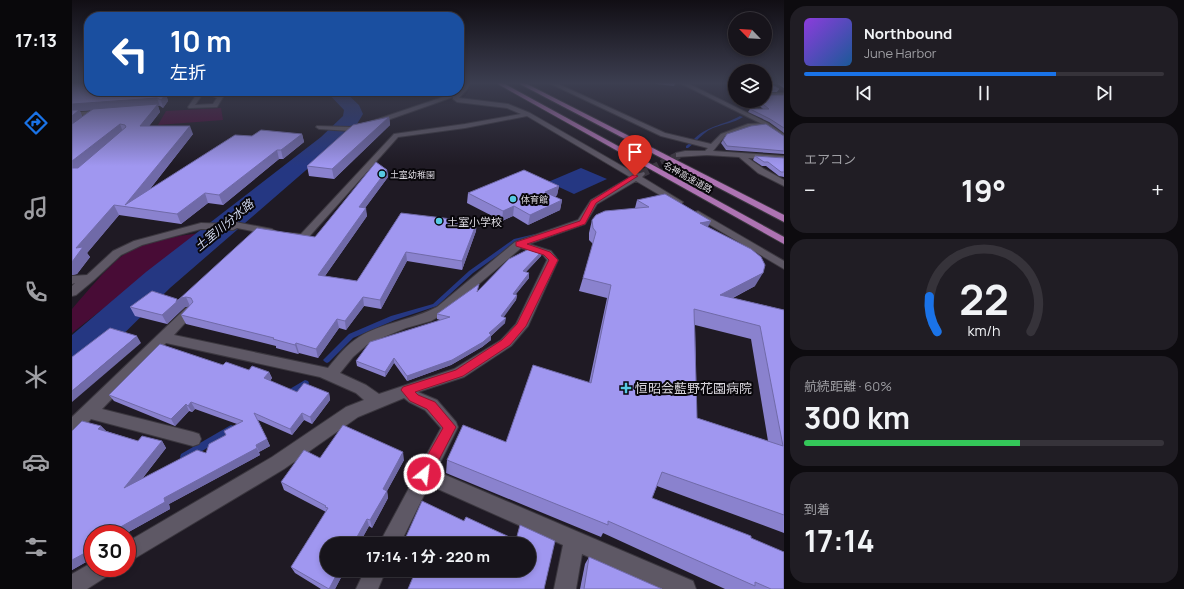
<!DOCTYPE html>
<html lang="ja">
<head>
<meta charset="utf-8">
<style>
  :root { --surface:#17141b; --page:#201d24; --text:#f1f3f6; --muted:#9e9ea3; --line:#36333a; --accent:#1a73e8 }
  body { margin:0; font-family:Manrope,"Noto Sans JP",sans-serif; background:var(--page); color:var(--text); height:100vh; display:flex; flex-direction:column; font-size:15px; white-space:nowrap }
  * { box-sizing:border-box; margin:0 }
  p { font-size:13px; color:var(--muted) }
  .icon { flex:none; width:22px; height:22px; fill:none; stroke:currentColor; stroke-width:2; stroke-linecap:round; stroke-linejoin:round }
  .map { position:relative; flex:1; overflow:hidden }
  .sheet { display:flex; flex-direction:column; gap:6px; padding:6px; background:#0d0b0f; width:400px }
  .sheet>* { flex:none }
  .guide { position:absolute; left:12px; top:12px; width:380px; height:84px; border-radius:16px; box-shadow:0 2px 6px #0003,0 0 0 1px var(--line); background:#1a4fa0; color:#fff; overflow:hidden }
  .needle { width:26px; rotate:295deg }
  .fabs { position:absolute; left:656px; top:12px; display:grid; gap:8px }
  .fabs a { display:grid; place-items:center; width:44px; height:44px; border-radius:50%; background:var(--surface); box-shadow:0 2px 6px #0003,0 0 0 1px var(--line); font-size:20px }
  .speed { position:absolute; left:12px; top:525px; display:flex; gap:8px; font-size:20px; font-weight:700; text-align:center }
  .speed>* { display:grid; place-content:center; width:52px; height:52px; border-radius:50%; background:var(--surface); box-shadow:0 2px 6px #0003,0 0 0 1px var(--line); line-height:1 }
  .speed .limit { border:6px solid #d22; background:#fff; color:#111 }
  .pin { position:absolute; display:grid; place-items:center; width:34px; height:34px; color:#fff; margin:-41px -17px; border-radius:50% 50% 50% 0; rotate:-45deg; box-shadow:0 0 4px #0007 }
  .pin .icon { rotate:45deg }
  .me { position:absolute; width:44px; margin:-22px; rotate:29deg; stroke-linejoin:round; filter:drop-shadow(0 0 3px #0008) }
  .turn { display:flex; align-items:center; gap:14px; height:84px; padding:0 20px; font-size:18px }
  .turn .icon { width:52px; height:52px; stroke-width:2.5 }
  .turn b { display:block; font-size:28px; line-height:34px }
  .big { font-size:30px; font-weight:700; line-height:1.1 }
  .sheet .widget { flex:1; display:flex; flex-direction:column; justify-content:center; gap:6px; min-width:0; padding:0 14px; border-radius:16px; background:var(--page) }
  .sheet .dial { align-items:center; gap:0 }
  .dial svg { height:104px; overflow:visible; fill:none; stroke:var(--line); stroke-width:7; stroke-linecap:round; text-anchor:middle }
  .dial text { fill:var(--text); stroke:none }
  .song { display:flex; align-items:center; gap:12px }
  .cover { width:48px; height:48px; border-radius:6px; background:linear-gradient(135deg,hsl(270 70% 55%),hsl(210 70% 35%)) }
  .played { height:4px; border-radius:2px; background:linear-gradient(90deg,var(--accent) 70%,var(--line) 70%) }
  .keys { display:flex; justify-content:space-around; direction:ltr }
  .heat { display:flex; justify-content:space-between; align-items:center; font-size:22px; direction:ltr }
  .charge { height:6px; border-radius:3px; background:linear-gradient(90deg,#34c759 60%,var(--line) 0) }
  .trip { position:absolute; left:248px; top:537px; width:216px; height:40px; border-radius:20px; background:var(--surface); box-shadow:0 2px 6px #0003,0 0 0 1px var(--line); font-weight:700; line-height:40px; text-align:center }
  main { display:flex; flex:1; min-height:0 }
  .dock { display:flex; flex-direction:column; width:72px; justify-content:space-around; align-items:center; background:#09080b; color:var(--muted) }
  .dock .icon { width:28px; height:28px }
  .dock .on { color:var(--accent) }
  .dock b { font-size:18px; color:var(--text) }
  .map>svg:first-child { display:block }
</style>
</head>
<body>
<main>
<nav class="dock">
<b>17:13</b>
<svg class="icon on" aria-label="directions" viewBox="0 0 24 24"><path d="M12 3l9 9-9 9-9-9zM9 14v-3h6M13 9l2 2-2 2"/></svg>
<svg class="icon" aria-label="music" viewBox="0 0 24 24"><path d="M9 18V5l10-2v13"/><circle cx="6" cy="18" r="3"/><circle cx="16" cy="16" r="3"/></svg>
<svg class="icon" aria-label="phone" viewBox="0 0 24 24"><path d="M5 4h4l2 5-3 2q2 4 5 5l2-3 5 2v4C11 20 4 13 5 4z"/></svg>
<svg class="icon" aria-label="climate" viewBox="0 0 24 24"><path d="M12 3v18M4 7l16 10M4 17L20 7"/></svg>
<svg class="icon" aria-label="car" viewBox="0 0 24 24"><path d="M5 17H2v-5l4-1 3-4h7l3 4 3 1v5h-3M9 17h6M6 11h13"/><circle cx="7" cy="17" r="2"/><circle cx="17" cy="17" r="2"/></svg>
<svg class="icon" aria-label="filters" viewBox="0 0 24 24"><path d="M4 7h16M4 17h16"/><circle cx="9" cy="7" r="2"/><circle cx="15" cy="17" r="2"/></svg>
</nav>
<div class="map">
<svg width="712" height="589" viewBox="0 0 712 589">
  <rect width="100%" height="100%" fill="#1f1a24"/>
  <g fill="#480c36">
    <polygon points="149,108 151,120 86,125 94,111"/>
    <path d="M128,233L0,333V309C14,293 39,262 56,252C76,240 106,236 128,233Z"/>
  </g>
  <polygon fill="#253782" points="509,168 535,179 502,194 476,182"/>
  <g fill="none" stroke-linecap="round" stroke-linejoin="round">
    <g fill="#253782" fill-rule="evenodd">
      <polygon points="660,83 662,83 660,93 663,96 663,99 658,93"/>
      <polygon points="664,101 667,101 672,106 672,108 670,108"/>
      <path d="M668,116L671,117C662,123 651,124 641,128C634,131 629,136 623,142L620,141C635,125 650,126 668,116Z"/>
      <polygon points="619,142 622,143 616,148 614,148 614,146"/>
      <polygon points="463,234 465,235 465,237 446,241 401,273 365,306 323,320 281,338 257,362 255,363 253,362 251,360 277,334 319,316 361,304 397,271 442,239"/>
      <polygon points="233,380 236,381 237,383 236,385 217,397 214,398 211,397 210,395 211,393"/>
      <polygon points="159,425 162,426 163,429 162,432 115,460 112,461 109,460 108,457 109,454"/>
    </g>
    <polygon fill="#253782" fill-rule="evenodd" points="254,91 272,91 287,105 291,114 285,124 263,145 98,288 15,370 0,375 0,335 74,272 249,137 271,116 272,110"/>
    <polyline stroke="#3b3640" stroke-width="8" stroke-dasharray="8 3.5" stroke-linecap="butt" points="569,174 607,155"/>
    <defs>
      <g id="street">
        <path d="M392,83H398L396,88L387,98L436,104L458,113L564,174L572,172L573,174L570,177L611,202L609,204H603L564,181L525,204L513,224L457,244L479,251L486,260L456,326L439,346L392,377L346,392L365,400L384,422L386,427L364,471L621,581L624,589H588L510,554L504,589H482L491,545L357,485L328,544H307L344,475L346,468L348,467L369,428L353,410L337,402L332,398L286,417L212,469L55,563V542L200,457L274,407L292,400L284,393L248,377L94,343L30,409L121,432L127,434L129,439L127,444L121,446L19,419L6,433L0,435V417L114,308L118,307L122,308L124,311L102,335L256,368C265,357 274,345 287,337C309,323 340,320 365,307L443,242L506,220L519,200L558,177L455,116L393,128L326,137L235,239L231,240L215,237L214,235L215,233L229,234L322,134L393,124L449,114L435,108L385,102L381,99V97L293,128L278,131L247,129L244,127L245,126L278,127L291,124L386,92L391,87ZM449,248L471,255L475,260L444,324L429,340L382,369L307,394L294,385L268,373L281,357L297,343L334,328L359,321L373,313Z"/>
        <polygon points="477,83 484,83 593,133 639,144 649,134 676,124 696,123 696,125 677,128 653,136 641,151 712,156 712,160 676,158 692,169 712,180 712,186 686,173 667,157 635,155 604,157 604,153 613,151 633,151 636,148 589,136"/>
        <path d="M127,91H139L151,97L145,107L117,108L116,107ZM132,92L145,98L141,104L123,105Z"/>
        <rect x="693" y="93" width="19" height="4"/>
        <polygon points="31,110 33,111 33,113 0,117 0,113"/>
        <polygon points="626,211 712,261 712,269 623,216 621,214 623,212"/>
        <polygon points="163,222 200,229 205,232 200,235 165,228 161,230 129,229 70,245 49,255 22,280 4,295 0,296 0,286 3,283 0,284 0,276 15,275 41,251 62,241 129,223 159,224"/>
        <polygon points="21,562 21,568 40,568 37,575 15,589 0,589 0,574"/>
        <polygon points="293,570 314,570 306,589 284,589"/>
      </g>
      <polygon id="secondary" points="608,83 615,83 696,123 712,134 712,139 692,125"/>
      <g id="highway">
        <polygon points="424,83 431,83 712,237 712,244"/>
        <polygon points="446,83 453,83 712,215 712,222"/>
      </g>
    </defs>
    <use href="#street" stroke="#3b373f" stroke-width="2"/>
    <use href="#secondary" stroke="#3b373f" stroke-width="2"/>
    <use href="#highway" stroke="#3b373f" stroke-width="2"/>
    <use href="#street" fill="#5e5865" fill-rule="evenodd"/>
    <use href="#secondary" fill="#5e5865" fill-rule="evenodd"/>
    <use href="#highway" fill="#ae73b3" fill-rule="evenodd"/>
  </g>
  <g fill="#8a82ce" fill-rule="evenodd">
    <path d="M0,83L17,91H81L82,94H94L96,101L91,108L88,106H86L88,112L77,126L121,134L78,189L180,136L230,134L232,142L211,159H207L151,205L136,203L109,224L47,215L15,253L18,257L5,274L0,275ZM19,110L10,117L8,111Z"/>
    <polygon points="584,83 603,83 603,84 602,86 584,84"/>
    <polygon points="693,83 707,89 705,92 693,92 693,95 712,95 712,133 697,122 676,112 678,109 691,109 682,101 693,101"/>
    <polygon points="704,83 712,83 712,88"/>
    <polygon points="317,117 318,125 262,179 237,176 235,166"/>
    <polygon points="712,136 712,154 654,150 649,143 651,140"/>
    <polygon points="683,156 712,158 712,177 707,176 694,166 690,166 681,160"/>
    <polygon points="315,170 316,177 293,208 295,216 253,276 285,281 329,213 404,231 390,270 335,261 309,309 292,306 274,330 267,328 246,358 227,353 226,354 204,348 204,346 114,324 109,315 118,306 113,307 95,324 63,316 58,307 105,300 243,237"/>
    <polygon points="487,186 485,195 483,197 490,200 488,210 456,225 441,216 430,221 395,203 396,193"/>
    <path d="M565,200L636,227L683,286L661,298L712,310V533L585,486L580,498L679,538L712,589H653L531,533L529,537L374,473L375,460L434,442L517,383L535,298L507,291L521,244L517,240V233L520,220L563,208ZM623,325L679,339L696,441L625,418Z"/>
    <polygon points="470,251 469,256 454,272 457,273 457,278 443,295 445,295 444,300 431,317 433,323 419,336 419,340 410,347 379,365 335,381 322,363 313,377 285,366 284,361 368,320 365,319 365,314 406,289 406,291"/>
    <polygon points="151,365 177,370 197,372 200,378 198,381 225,392 257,393 258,400 240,424 232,420 220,435 186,420 198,446 187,452 188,455 97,504 98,509 53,534 21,534 21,552 20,553 21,558 0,570 0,431 29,426 34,431 66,441 90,441 94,448 70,479 134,453 154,435 165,424 123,409 120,412 117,411 103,426 42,401 37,395"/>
    <polygon points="248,458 332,460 315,491 316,498 300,528 297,526 287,544 255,544 255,570 273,570 263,589 249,589 223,573 219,567 254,512 212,490 209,482"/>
    <polygon points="333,539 457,544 333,544"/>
    <polygon points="517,557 590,589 508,589 513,564"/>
  </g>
  <g fill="#706aa8">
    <polygon points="80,91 81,91 83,98 85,98 88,106 86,106 88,112 71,134 68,126 84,106 8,111 11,118 0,126 0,104 81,94"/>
    <polygon points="94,94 96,101 91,108 89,100"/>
    <polygon points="317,117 318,125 262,179 260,169"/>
    <polygon points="48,124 51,132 3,171 0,172 0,161"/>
    <polygon points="118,126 121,134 63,208 53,205"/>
    <polygon points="230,134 232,142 211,159 209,150"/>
    <polygon points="205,150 207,159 151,205 147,195"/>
    <polygon points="315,170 316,177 288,215 287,207"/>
    <polygon points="487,186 485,195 471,202 473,192"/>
    <polygon points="133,193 136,203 109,224 105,214"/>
    <polygon points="490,200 488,210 456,225 458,215"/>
    <polygon points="42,205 47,215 15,253 18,257 5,274 0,275 0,262 4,248"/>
    <polygon points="442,206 441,216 430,221 431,211"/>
    <polygon points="294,208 295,216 248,283 246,275"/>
    <polygon points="639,221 633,233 628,223"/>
    <polygon points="405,222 404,231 390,270 390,261"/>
    <polygon points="470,251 469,256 450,276 451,271"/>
    <polygon points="334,252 335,261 309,309 308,300"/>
    <polygon points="457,273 457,278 440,299 441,294"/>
    <polygon points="691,273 683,286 641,308 648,295"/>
    <polygon points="445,295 444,300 429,321 429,316"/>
    <polygon points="114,297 118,306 113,307 95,324 90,315 105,299 106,301 109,298"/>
    <polygon points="291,297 292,306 274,330 273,321"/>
    <polygon points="434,318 433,323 419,336 419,340 410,347 379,365 335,381 335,376 417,333"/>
    <polygon points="265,319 267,328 246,358 244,349"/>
    <polygon points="65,336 69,343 0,402 0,391"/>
    <polygon points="224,343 227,353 226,354 223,345"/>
    <polygon points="322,358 322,363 313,377 313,372"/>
    <polygon points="197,372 200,378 195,385 192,378"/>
    <polygon points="257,393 258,400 240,424 238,417"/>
    <polygon points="119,402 123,409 120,412 116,406"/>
    <polygon points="114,404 117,411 103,426 99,419"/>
    <polygon points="230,413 232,420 220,435 218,429"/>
    <polygon points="29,426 35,432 26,429"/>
    <polygon points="195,439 198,446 187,452 184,445"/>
    <polygon points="90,441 94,448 58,494 52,488"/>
    <polygon points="185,448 188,455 97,504 98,509 53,534 36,534 92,498"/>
    <polygon points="331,452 332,460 315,491 316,498 300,528 298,520 311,489"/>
    <polygon points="295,519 297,526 287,544 281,544"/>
    <polygon points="21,542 21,552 20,553 21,558 0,570 0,560 13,547"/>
    <polygon points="267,570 273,570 263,589 257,589"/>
  </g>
  <g fill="#a097f0" stroke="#706aa8" fill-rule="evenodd">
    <polygon points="0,83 17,83 17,91 80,91 81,94 94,94 89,100 85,98 0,104"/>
    <polygon points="693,83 698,83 707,89 693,89 693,95 712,95 712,128 698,119 678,109 697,109 687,101 693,101"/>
    <polygon points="86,104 68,126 118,126 53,205 163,135 180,136 189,130 230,134 209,150 205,150 147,195 133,193 105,214 42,205 4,248 11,247 0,262 0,168 6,168 54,127 53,125 48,124 0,161 0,124 21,109"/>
    <polygon points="0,110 7,110 0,116"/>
    <polygon points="317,117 260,169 235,166 281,125"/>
    <polygon points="694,124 712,136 712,151 655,146 651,140 655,134 679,126"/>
    <polygon points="683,156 712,158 712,172 709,172 696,162 692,162"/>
    <polygon points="304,162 315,170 287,207 294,208 246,275 285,281 329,213 405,222 390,261 334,252 308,300 291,297 273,321 265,319 244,349 224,343 223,345 201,339 202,338 109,315 121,302 119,298 114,297 109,298 90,315 58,307 80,291 105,299 104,302 185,228 243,237"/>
    <polygon points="452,170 487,186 473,192 490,200 458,215 442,206 431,211 396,193"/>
    <path d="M593,194L639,221L628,223L679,249L689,257L693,265L691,273L648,295L712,310V515L590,472L580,498L679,536V538L712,552V589H699L683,582V586L536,521V525L375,460L391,425L434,442L461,365L519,383L539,285L511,278L524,232L521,228L520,220L524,215L533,211L577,207L565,200ZM622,309L688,326L711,446L625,418Z"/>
    <polygon points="459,248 470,251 451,271 457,273 441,294 445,295 429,316 434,318 417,333 419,335 411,342 380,360 335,376 322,358 313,372 284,361 298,342 378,317 365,314 407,284 405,292 437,259"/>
    <polygon points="38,328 65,336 0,391 0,357"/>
    <polygon points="88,344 151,365 154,362 177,370 180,366 197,372 192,378 225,392 232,383 257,393 238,417 230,413 218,429 182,413 195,439 184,445 185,448 92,498 93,502 36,534 21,534 21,542 13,547 13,553 0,560 0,431 10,421 29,426 26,429 66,441 70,436 90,441 52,488 125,450 134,453 137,444 154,435 152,431 171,421 119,402 116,406 114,404 99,419 37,395"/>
    <polygon points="271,425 331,452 311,489 315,491 298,520 295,519 281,544 255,544 255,570 267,570 257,589 219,567 256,508 253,507 254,506 209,482 232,450 248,458"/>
    <polygon points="350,501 392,521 394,517 444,540 448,525 483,541 472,589 336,589 344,570 457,570 457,544 343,544 333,539"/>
    <polygon points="517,557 590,589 512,589"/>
  </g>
  <linearGradient id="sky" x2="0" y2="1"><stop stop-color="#110e14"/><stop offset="0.5" stop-color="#3c3e50"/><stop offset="1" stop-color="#3c3e50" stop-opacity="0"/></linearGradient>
  <rect width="712" height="166" fill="url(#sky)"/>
  <polygon fill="#e11d48" stroke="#92132f" points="561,175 566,176 524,203 513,224 455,244 478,252 486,260 454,326 438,345 391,376 343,392 346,395 363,402 384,427 357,479 352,481 347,479 345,474 347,470 371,428 355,409 338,401 329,390 331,387 384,370 430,340 445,324 477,260 472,255 444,246 444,242 508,221 519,201"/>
  <g fill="#57c9e2" stroke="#08060a" stroke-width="1.5">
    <circle cx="310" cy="174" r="4"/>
    <circle cx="441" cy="199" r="4"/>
    <circle cx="367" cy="221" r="4"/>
    <path d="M552 382h4v4h4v4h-4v4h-4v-4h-4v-4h4z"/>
  </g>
  <g text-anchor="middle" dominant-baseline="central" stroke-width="4" stroke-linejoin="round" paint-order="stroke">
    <g font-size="9" fill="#dad7de" stroke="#08060a" text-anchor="start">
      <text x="318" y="174">土室幼稚園</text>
      <text x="449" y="199">体育館</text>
    </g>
    <g font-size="9" fill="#dad7de" stroke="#08060a">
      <text transform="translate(616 177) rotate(29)">名神高速道路</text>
    </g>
    <g font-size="11" fill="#dad7de" stroke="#08060a" text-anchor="start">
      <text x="375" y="221">土室小学校</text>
    </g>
    <g font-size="12" font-style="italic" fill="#ced6ec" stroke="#08060a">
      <text transform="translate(152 225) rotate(-40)">土室川分水路</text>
    </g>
    <g font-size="13" fill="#dad7de" stroke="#08060a" text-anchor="start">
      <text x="563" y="388">恒昭会藍野花園病院</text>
    </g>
  </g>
</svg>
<div class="fabs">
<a><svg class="needle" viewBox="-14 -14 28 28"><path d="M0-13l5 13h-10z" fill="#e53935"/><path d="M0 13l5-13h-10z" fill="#9e9ea3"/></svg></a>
<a><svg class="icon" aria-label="layers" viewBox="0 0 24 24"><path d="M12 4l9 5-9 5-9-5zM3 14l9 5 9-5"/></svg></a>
</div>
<div class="speed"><div class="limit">30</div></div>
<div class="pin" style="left:563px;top:176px;background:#d93025"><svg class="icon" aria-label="arrive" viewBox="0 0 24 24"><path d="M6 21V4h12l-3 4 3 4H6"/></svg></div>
<svg class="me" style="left:352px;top:474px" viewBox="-20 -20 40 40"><circle r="17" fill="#e11d48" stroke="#fff" stroke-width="3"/><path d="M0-11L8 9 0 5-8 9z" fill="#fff"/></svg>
<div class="trip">17:14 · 1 分 · 220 m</div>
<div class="guide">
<div class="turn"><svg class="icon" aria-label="left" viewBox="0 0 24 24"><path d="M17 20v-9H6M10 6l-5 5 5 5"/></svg><div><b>10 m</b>左折</div></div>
</div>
</div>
<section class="sheet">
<div class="widget">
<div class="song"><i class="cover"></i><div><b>Northbound</b><p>June Harbor</p></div></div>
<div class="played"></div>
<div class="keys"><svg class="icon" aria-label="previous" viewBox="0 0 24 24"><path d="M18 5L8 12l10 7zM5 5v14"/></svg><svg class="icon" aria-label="pause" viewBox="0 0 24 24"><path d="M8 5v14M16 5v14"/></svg><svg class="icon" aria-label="next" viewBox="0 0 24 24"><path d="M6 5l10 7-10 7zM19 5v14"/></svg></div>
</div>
<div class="widget"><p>エアコン</p>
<div class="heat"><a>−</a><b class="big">19°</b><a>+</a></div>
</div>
<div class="widget dial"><svg viewBox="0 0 100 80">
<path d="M14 69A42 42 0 1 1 86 69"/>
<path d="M14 69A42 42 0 0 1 8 42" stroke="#1a73e8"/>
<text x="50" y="56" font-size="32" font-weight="700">22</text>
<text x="50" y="72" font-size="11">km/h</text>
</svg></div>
<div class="widget"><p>航続距離 · 60%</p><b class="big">300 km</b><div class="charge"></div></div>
<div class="widget"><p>到着</p><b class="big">17:14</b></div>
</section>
</main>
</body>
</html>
